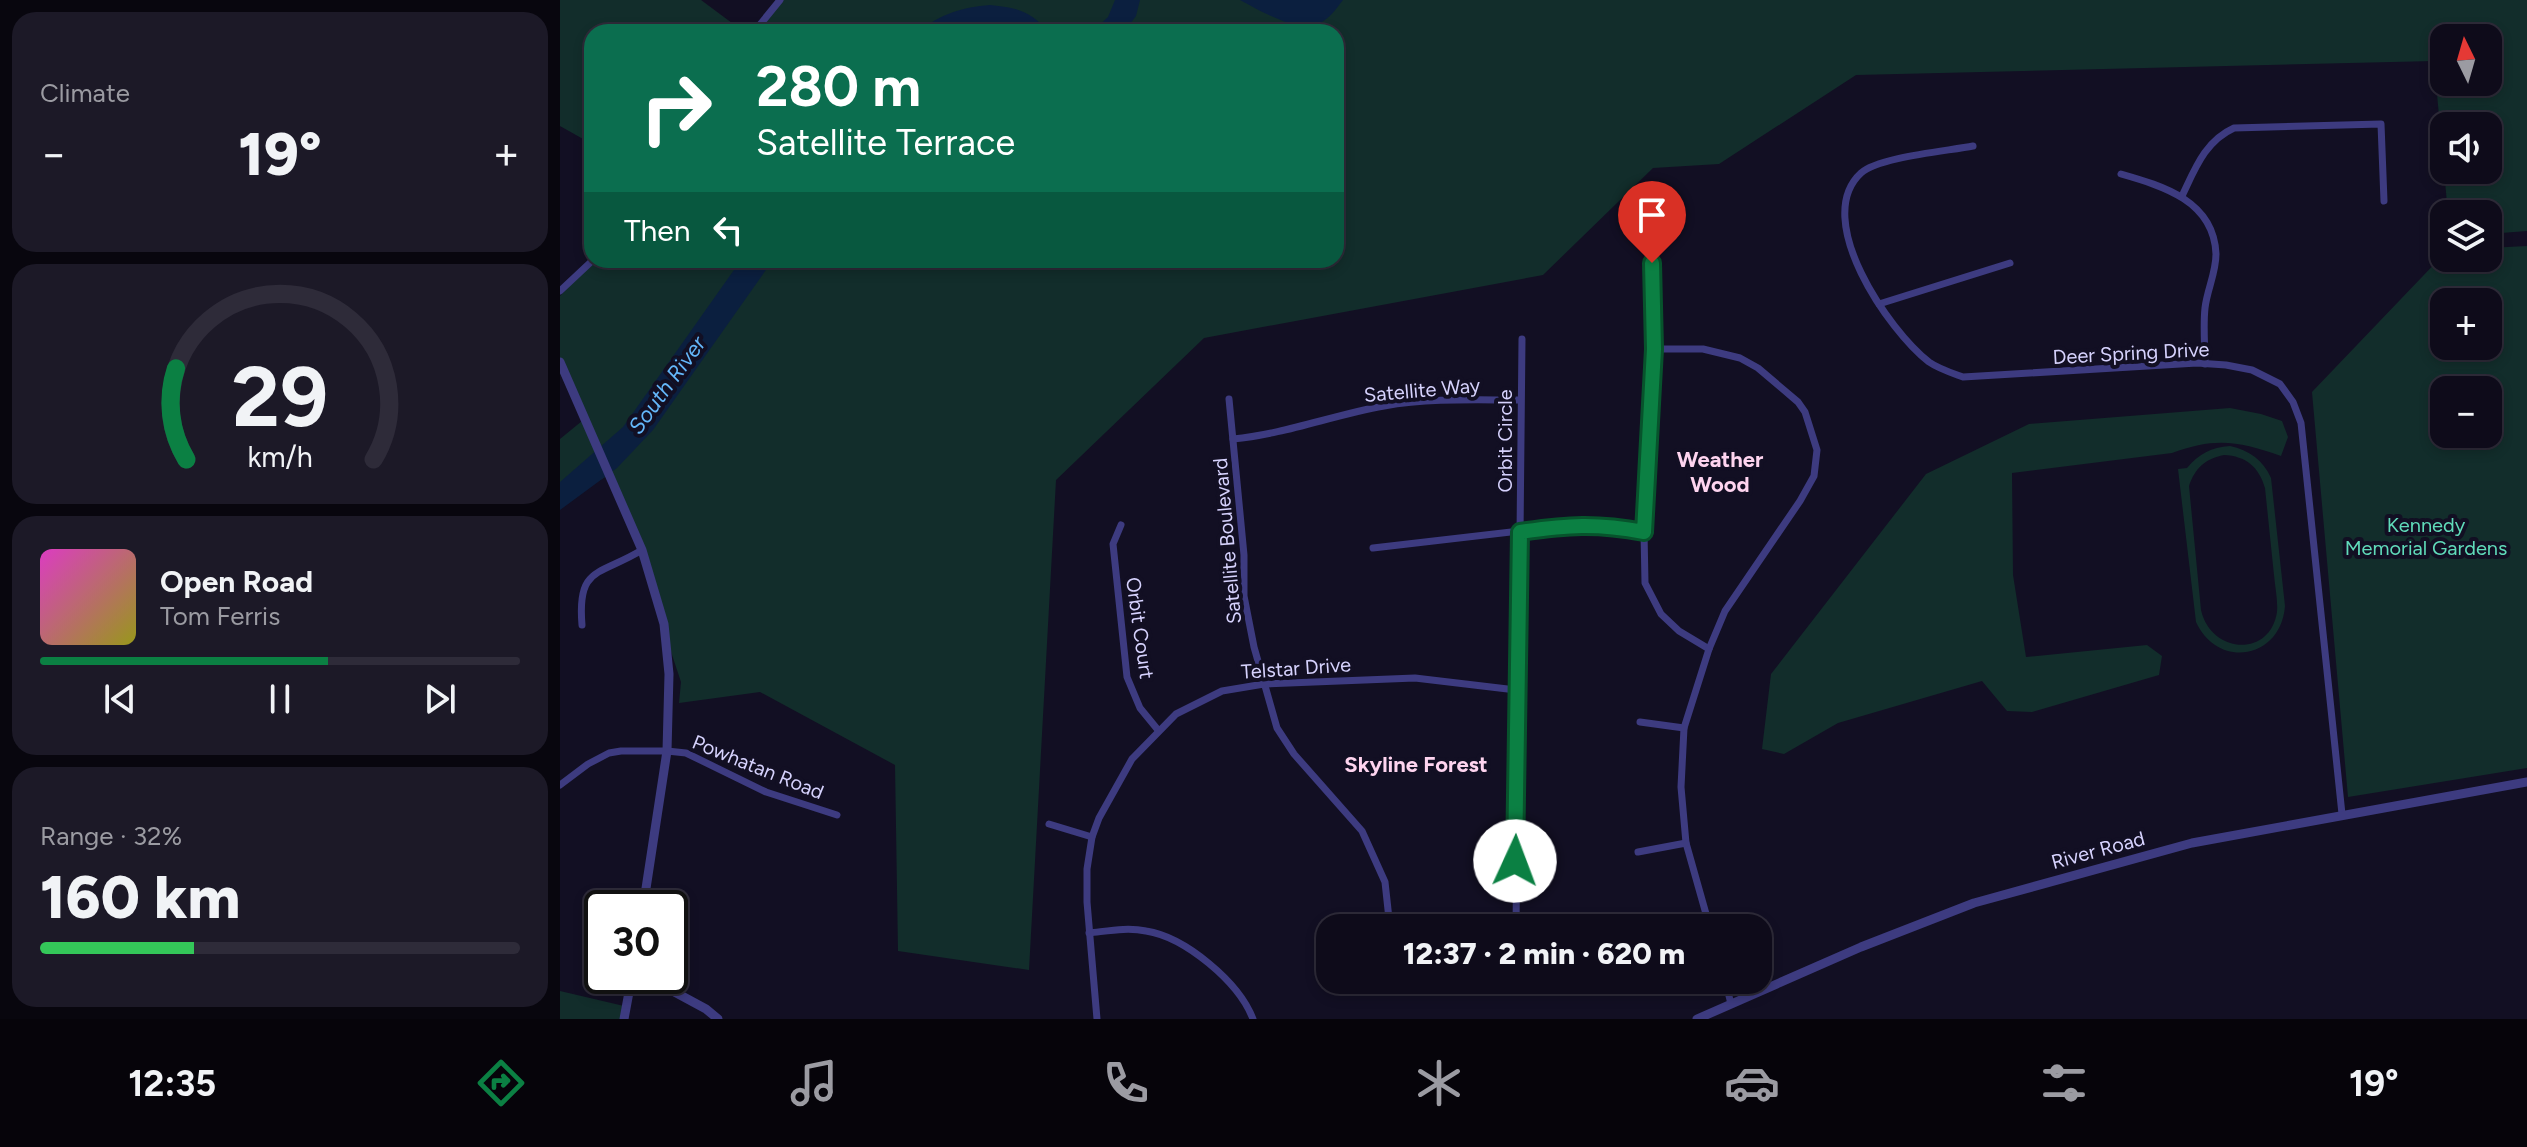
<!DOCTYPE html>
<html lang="en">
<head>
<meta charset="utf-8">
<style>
  :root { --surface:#0e0b1a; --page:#1c1927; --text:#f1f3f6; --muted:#9b9ba2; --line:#2e2b39; --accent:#0b8043 }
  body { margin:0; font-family:Figtree,sans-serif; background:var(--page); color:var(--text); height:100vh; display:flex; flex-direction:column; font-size:30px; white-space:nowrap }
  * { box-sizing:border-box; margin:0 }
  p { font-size:26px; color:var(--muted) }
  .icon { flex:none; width:44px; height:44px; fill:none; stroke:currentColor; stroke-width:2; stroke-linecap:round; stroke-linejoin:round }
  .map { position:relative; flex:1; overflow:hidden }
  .side { display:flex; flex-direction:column; gap:12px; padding:12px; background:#08060e; width:560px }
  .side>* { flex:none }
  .guide { position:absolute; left:24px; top:24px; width:760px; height:244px; border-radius:24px; box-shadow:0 4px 12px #0003,0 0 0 2px var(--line); background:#0b6e4f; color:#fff; overflow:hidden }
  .needle { width:52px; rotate:355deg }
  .buttons { position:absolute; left:1870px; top:24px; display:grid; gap:16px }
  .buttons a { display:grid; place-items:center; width:72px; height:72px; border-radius:16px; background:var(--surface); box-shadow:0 4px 12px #0003,0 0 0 2px var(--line); font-size:40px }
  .speed { position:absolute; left:24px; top:890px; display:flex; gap:16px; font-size:40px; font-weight:700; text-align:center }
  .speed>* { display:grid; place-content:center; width:104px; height:104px; border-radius:50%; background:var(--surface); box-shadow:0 4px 12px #0003,0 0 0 2px var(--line); line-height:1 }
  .speed .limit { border:4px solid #111; border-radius:12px; background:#fff; color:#111 }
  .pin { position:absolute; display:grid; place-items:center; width:68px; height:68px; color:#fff; margin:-82px -34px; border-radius:50% 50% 50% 0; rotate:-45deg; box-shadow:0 0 8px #0007 }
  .pin .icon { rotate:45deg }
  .me { position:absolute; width:88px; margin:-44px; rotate:2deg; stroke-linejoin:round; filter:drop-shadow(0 0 6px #0008) }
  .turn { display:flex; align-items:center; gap:28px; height:168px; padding:0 40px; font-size:36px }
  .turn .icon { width:104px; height:104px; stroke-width:2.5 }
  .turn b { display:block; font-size:56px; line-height:68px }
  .then { display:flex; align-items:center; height:76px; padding:0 40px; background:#0003; gap:16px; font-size:30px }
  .big { font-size:60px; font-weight:800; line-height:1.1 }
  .side .card { flex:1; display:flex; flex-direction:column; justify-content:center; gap:12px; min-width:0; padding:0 28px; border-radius:24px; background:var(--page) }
  .side .dial { align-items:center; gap:0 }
  .dial svg { height:208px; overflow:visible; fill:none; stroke:var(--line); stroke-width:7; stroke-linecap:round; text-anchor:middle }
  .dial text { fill:var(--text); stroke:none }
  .song { display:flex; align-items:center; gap:24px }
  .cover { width:96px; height:96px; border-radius:12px; background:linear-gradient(135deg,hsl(310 70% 55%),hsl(60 70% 35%)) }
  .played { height:8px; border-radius:4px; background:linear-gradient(90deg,var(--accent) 60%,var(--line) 60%) }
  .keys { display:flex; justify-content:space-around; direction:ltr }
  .heat { display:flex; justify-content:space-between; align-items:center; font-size:44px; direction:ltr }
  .charge { height:12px; border-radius:6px; background:linear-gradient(90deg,#34c759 32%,var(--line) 0) }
  .trip { position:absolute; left:756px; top:914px; width:456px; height:80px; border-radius:24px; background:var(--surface); box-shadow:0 4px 12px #0003,0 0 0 2px var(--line); font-weight:800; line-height:80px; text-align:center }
  .menu { display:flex; height:128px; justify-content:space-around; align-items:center; background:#06040a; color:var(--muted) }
  .menu .icon { width:56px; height:56px }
  .menu .current { color:var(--accent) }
  .menu b { font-size:36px; color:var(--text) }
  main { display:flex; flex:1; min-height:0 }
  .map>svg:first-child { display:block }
</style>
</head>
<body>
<main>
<section class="side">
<div class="card"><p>Climate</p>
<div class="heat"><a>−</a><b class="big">19°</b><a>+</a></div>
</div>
<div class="card dial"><svg viewBox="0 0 100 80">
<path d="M14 69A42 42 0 1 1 86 69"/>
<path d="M14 69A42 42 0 0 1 10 34" stroke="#0b8043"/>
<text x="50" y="56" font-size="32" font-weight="700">29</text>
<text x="50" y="72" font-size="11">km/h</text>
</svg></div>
<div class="card">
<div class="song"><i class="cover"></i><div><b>Open Road</b><p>Tom Ferris</p></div></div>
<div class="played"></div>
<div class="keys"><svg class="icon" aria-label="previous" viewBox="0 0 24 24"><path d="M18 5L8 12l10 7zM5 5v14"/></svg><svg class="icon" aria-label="pause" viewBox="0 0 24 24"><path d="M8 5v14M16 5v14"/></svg><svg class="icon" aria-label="next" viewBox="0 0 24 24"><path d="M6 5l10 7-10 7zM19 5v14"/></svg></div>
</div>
<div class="card"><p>Range · 32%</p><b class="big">160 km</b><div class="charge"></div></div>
</section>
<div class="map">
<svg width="1967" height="1019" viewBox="0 0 1967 1019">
  <rect width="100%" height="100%" fill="#120f23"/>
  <g fill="#122d2b" fill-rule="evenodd">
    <polygon points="0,0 141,0 184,32 32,32 32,144 0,126"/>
    <path d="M217,0H1967V231L1928,234V214H1888L1874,61L1296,75L1159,164L1093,168L983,275L644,338L496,480L469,970L338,951L335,765L200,692L119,703L121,682L52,473L0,504V439L22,421L0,373V296L34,260H776V32H193ZM1884,38H1928V82H1884ZM1884,126H1928V170H1884Z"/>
    <path d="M1967,246V768L1788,797L1752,392L1884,254V258H1928V248ZM1928,302V346H1884V302ZM1928,390V434H1884V390Z"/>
    <path d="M1670,408L1701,414L1722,421L1728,437L1721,456C1679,441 1655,437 1612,453L1452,473L1453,575L1466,657L1587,645L1602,656L1599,675L1472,712L1447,711L1422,681L1278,723L1224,754L1202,749L1211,674L1366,474L1469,424Z"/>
    <path d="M1670,446C1689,450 1703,460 1711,478L1725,606C1721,659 1658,670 1636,622L1618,469L1627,468C1639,454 1651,447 1670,446ZM1664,455C1686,456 1699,467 1705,488C1708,517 1711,546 1714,575C1715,587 1718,600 1717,612C1710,658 1651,654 1641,610L1629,486C1635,468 1645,459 1664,455Z"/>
    <polygon points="0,991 64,1006 62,1019 0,1019"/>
  </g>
  <g fill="#0b1f3f">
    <polygon points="555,0 580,0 576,16 564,32 532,32 548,17"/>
    <path d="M680,0H783C776,9 770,18 760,23C740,35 699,10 680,0Z"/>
    <path d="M430,5C459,8 470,11 489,32H449L428,28H408L398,32H358C380,14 403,7 430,5Z"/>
    <polygon points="181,260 213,260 93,430 57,468 0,510 0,482 63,427"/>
  </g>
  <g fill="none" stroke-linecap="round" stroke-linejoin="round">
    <g stroke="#3d3b80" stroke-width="7">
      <polyline points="194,32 220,0"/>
      <path d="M1413,146C1388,151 1318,157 1301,173C1251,219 1329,331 1369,362C1379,369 1392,373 1403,377L1637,363L1666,365L1692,370L1720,384L1733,402L1741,423L1782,814"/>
      <path d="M1561,174C1603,186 1654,201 1656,254C1656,273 1647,290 1645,308C1643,326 1645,346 1645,364"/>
      <path d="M1622,196C1635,169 1645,141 1674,128L1821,124L1824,201"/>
      <polyline points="1092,263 1094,349 1084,532 1085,583 1101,614 1119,631 1149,649"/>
      <polyline points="0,291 33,260"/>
      <polyline points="1319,304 1450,263"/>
      <polyline points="1094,349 1143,349 1180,358 1198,368 1238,402 1245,412 1257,450 1254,476 1240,501 1165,611 1149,649 1124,728 1121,787 1126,843 1150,928"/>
      <polyline points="669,399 684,555 684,596 694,647 717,728 734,754 802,831 825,882 830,928"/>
      <path d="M673,439C725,434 773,415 824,406C869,398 915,400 960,400"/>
      <polyline points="561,525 553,544 567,677 580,708 598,730"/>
      <polyline points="813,548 1002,526 1043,524 1084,532"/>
      <path d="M22,625C17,566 39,576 82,550"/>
      <polyline points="1080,722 1124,728"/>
      <polyline points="0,785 28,764 49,753 61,751 107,751 126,753 206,792 277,815"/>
      <polyline points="489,824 532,837"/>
      <polyline points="1078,852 1126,843"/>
      <polyline points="956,928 962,339"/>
      <path d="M529,933C548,931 567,927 586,931C625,937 679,982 693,1019"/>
      <polyline points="858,980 899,988 956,982 1013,980"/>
      <polyline points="1165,980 1171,1004"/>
      <polyline points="537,1019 527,902 527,869 532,837 539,818 572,759 616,714 662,691 704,684 855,678 956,690"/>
    </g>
    <g stroke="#3d3b80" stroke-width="9">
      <polyline points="0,362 82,550 104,624 109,674 107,751 83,908"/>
      <polyline points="85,976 146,1009 158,1019"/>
      <polyline points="64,1019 72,976"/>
      <polyline points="1137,1019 1301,947 1414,903 1632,843 1967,782"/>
    </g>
  </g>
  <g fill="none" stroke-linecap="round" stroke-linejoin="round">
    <defs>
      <path id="route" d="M955,861L960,532C1008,525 1036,523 1084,532L1094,349L1092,263"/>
    </defs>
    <use href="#route" stroke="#07532c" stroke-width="20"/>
    <use href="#route" stroke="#0b8043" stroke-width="14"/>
  </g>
  <g text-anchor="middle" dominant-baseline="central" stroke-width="8" stroke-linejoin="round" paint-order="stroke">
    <g font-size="20" fill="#d6d2fd" stroke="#120f23">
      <text transform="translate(1571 353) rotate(-3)">Deer Spring Drive</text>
      <text transform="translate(862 390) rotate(-5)">Satellite Way</text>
      <text transform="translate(945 441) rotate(-90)">Orbit Circle</text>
      <text transform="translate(667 541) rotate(-95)">Satellite Boulevard</text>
      <text transform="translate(580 628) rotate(82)">Orbit Court</text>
      <text transform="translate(736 668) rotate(-4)">Telstar Drive</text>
      <text transform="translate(198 767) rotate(22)">Powhatan Road</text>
      <text transform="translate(1538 850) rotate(-15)">River Road</text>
    </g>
    <g font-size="20" fill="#60dbba" stroke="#120f23">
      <text x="1866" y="525">Kennedy<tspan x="1866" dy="23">Memorial Gardens</tspan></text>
    </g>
    <g font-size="22" font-style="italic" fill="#64b7fa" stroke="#120f23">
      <text transform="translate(107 385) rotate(-54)">South River</text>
    </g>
    <g font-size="22" font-weight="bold" fill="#fed4ef" stroke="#120f23">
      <text x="1160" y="459">Weather<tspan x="1160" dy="25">Wood</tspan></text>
      <text x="856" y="764">Skyline Forest</text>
    </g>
  </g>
</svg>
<div class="buttons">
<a><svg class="needle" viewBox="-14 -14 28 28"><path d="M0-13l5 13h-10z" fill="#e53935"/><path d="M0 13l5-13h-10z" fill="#9b9ba2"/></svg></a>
<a><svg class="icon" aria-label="sound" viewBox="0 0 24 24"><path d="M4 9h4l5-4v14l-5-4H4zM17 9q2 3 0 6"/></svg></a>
<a><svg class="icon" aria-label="layers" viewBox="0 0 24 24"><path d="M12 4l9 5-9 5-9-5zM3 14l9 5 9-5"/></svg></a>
<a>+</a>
<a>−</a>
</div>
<div class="speed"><div class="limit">30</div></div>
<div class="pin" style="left:1092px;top:263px;background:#d93025"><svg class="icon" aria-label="arrive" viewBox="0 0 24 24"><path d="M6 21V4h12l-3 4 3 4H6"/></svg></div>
<svg class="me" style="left:955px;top:861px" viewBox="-20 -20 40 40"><circle r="19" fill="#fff"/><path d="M0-13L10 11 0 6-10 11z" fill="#0b8043"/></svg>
<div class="trip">12:37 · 2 min · 620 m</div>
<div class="guide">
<div class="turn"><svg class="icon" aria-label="right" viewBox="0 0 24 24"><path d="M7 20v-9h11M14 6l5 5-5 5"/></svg><div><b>280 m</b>Satellite Terrace</div></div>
<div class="then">Then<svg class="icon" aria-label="left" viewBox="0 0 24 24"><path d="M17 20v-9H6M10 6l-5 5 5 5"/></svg></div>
</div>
</div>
</main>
<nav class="menu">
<b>12:35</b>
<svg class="icon current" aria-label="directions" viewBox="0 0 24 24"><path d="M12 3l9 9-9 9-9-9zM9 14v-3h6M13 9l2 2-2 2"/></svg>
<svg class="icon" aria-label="music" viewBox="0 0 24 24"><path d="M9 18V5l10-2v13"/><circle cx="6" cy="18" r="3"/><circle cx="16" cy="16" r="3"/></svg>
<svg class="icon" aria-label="phone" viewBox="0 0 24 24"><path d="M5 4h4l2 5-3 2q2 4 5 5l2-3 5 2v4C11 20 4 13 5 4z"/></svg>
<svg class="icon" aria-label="climate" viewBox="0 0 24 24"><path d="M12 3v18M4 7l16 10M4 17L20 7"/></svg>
<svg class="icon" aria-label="car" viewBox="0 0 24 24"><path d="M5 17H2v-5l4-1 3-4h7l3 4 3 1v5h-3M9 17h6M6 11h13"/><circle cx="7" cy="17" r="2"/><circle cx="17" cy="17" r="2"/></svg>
<svg class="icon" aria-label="filters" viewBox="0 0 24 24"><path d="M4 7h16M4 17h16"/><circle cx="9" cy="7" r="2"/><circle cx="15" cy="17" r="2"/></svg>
<b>19°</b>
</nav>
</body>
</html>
